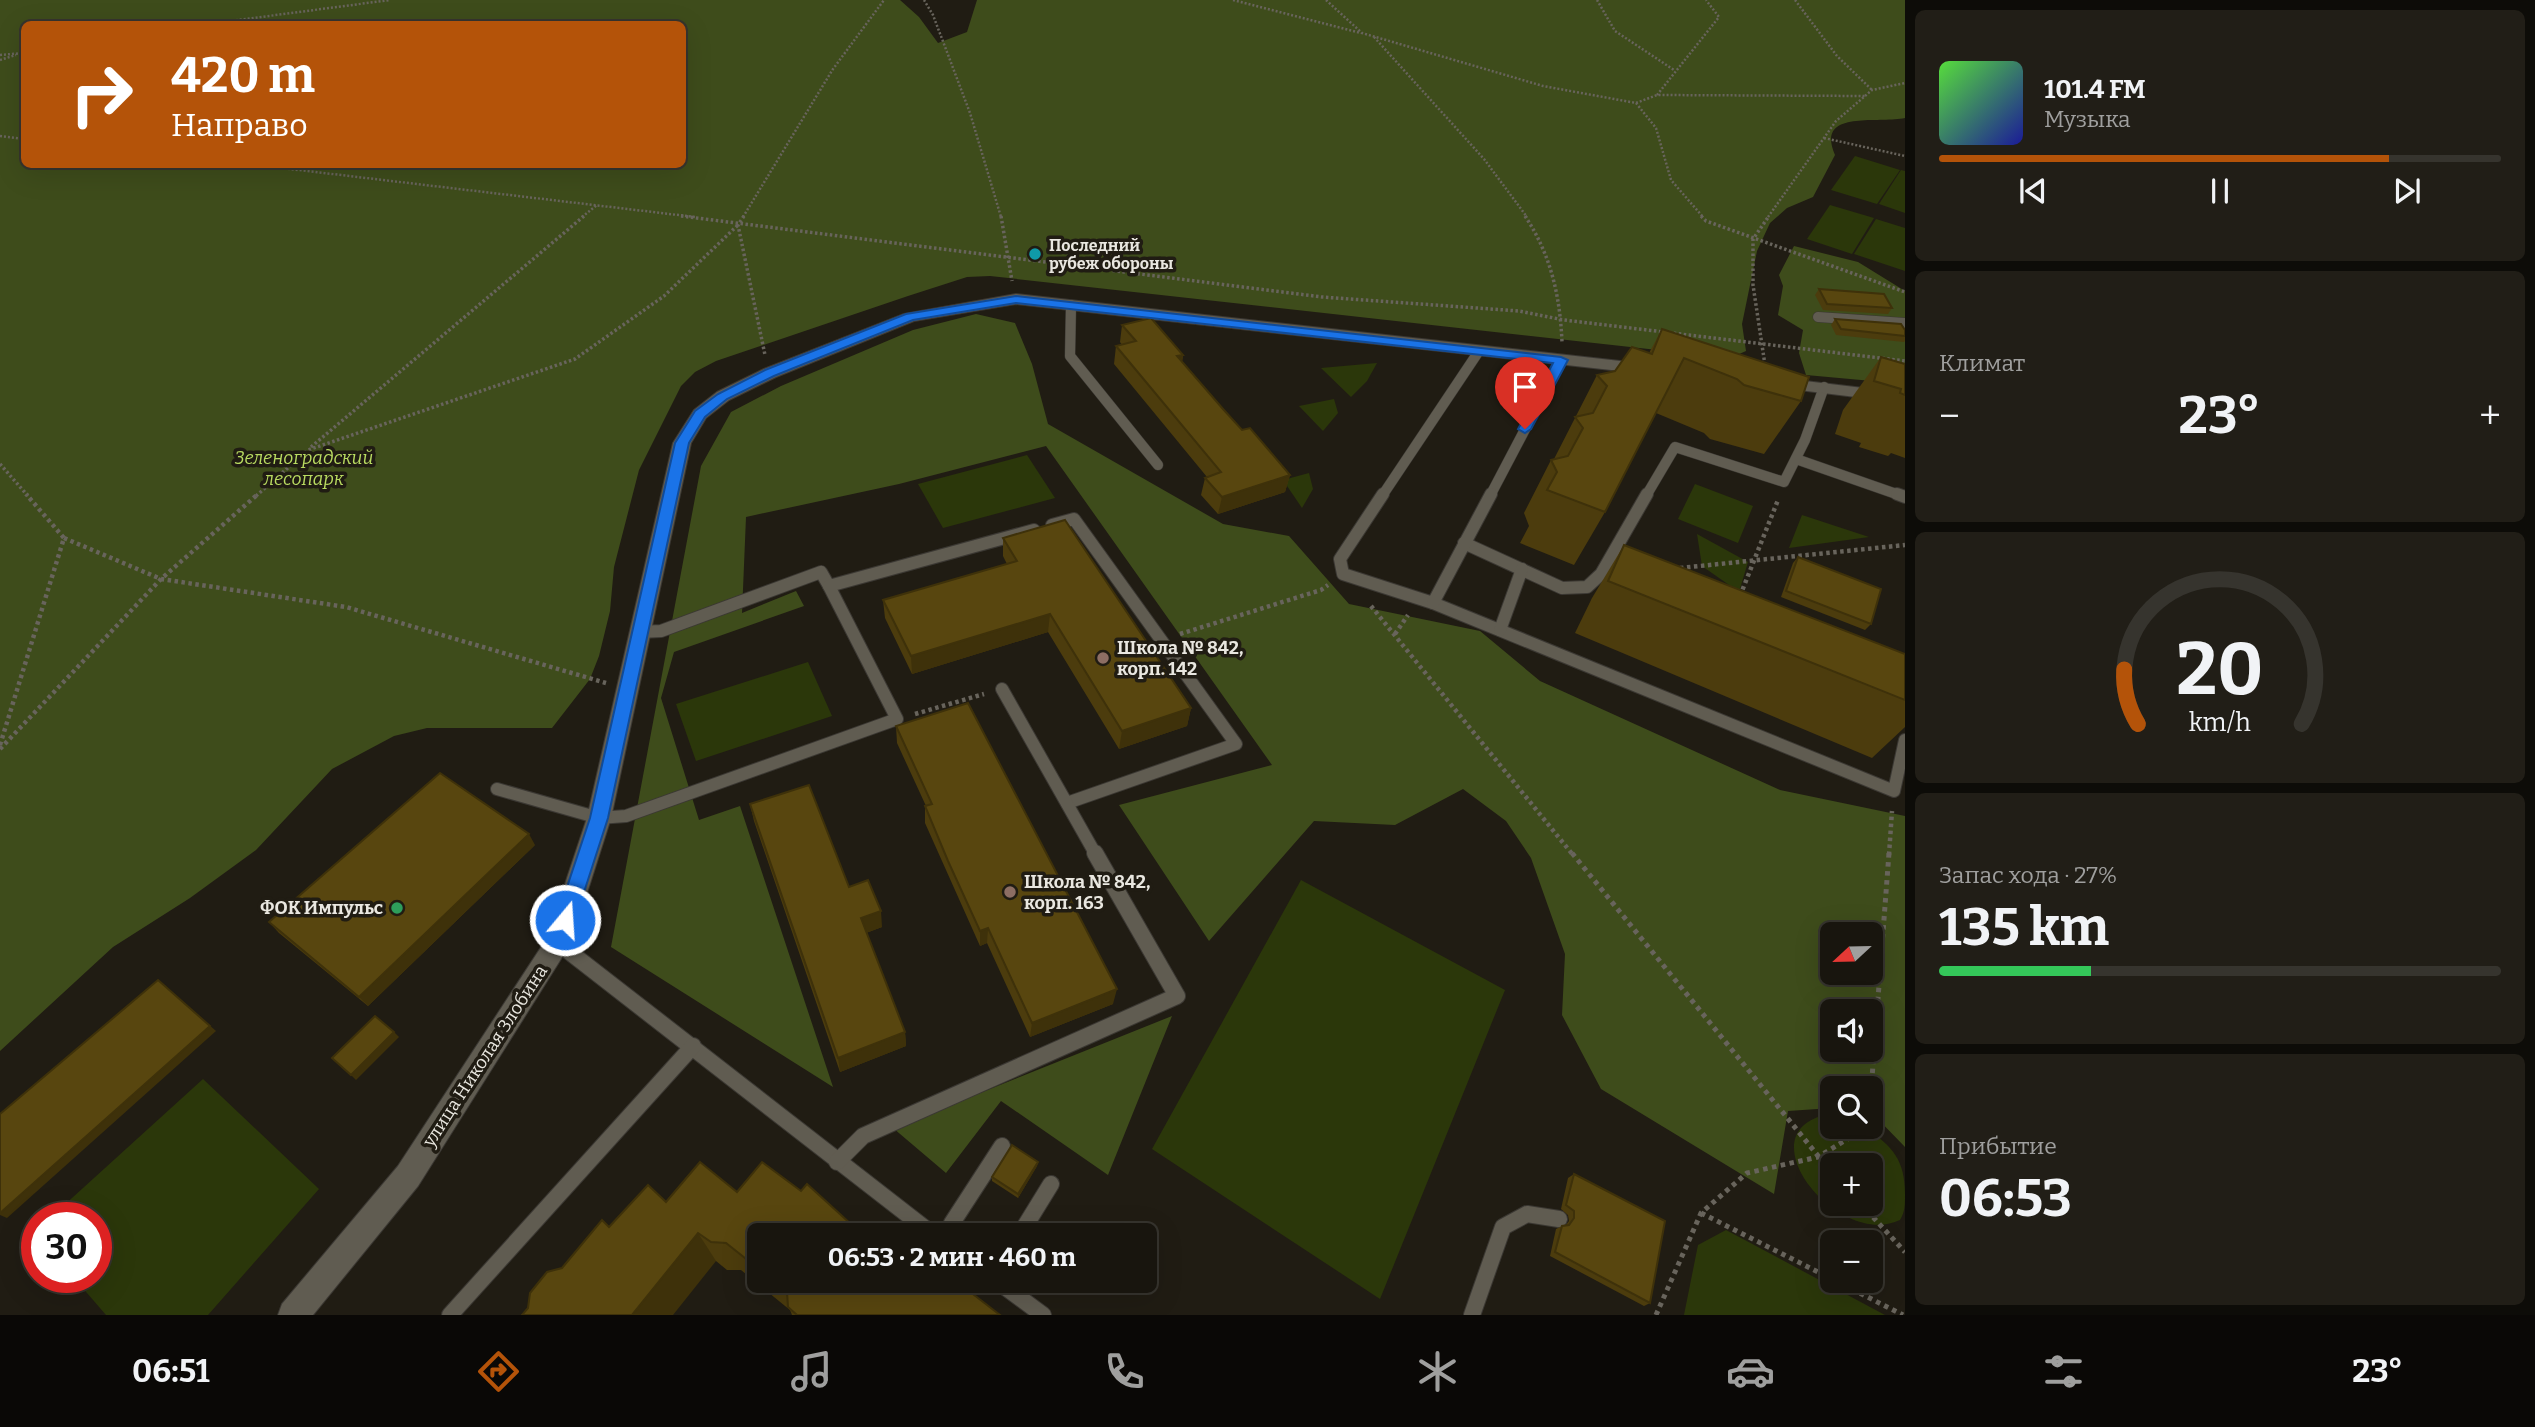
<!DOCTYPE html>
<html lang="ru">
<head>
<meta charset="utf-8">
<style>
  :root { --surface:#18150e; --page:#211e17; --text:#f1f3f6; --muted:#9f9f9e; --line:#36342e; --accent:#b45309 }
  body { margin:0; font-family:Bitter,serif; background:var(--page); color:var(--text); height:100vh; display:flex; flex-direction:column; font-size:26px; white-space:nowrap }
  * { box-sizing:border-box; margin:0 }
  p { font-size:23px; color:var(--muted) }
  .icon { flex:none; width:38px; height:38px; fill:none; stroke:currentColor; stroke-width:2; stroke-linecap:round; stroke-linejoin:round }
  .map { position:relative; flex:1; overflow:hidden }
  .sheet { display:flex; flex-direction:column; gap:10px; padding:10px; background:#0d0c08; width:630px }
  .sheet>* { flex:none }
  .top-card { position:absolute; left:21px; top:21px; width:665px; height:147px; border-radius:10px; box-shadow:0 7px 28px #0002,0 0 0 2px var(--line); background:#b45309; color:#fff; overflow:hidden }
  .needle { width:46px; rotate:248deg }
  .fabs { position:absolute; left:1820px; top:922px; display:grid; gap:14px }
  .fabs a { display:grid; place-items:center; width:63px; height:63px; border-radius:10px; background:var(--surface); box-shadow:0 7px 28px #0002,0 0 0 2px var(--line); font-size:35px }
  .speed { position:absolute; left:21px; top:1202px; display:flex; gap:14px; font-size:35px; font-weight:700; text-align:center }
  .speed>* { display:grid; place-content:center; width:91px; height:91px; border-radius:50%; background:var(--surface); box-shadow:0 7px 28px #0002,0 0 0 2px var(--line); line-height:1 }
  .speed .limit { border:10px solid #d22; background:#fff; color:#111 }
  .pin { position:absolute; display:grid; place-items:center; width:60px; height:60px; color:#fff; margin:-72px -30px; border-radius:50% 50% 50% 0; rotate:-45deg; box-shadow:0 0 7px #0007 }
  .pin .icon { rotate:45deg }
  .me { position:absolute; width:77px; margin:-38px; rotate:18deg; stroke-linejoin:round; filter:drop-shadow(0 0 5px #0008) }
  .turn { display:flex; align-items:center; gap:24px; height:147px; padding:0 35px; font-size:32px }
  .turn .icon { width:91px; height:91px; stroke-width:2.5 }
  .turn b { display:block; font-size:49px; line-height:60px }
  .big { font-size:52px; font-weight:700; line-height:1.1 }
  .sheet .tile { flex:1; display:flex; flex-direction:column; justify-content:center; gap:10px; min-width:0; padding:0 24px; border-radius:10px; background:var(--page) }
  .sheet .dial { align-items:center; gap:0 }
  .dial svg { height:182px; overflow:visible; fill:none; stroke:var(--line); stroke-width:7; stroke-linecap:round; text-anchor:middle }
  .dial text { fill:var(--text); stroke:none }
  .song { display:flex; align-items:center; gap:21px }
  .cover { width:84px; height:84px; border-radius:10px; background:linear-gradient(135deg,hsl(110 70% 55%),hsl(240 70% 35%)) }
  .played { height:7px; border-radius:4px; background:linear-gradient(90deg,var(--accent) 80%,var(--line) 80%) }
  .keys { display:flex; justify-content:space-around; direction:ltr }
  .heat { display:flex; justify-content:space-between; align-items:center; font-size:38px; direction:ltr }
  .charge { height:10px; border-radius:5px; background:linear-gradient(90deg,#34c759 27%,var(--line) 0) }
  .trip { position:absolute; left:747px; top:1223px; width:410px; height:70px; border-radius:10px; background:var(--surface); box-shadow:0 7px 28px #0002,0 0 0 2px var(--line); font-weight:700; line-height:70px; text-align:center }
  .tabs { display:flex; height:112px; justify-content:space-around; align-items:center; background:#0a0806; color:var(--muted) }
  .tabs .icon { width:49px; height:49px }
  .tabs .active { color:var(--accent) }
  .tabs b { font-size:32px; color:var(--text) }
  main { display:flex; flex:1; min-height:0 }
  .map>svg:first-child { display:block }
</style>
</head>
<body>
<main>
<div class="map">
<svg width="1905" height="1315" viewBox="0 0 1905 1315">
  <rect width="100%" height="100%" fill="#201c13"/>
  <g fill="#2b370a" fill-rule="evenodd">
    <polygon points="1855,156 1900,170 1877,204 1831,190"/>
    <polygon points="1901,170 1905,171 1905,213 1879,204"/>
    <polygon points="1830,205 1874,218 1852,254 1807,239"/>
    <polygon points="1876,219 1905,228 1905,271 1854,254"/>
    <polygon points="1377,363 1367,381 1351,397 1321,368"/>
    <polygon points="1334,399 1338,413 1323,431 1299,406"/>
    <polygon points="1027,455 1055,498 943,528 918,484"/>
    <polygon points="1309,473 1313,489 1302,508 1283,480"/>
    <polygon points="1695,484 1753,506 1738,543 1678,519"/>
    <polygon points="1802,515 1869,537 1789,548"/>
    <polygon points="1697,534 1748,562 1739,592 1702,566"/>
    <polygon points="808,662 832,716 696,761 676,704"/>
    <polygon points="1301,880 1505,990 1380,1299 1152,1149"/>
    <polygon points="203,1079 319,1189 208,1315 106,1315 74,1278 96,1278 96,1218 50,1218"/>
    <path d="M1825,1115L1832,1116V1127H1865C1893,1147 1905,1160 1905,1194C1905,1205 1905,1212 1900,1220C1838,1249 1745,1134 1825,1115ZM1832,1166H1871V1204H1832Z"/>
    <polygon points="1726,1230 1885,1315 1684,1315 1698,1245"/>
  </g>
  <g fill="#3e4c1b" fill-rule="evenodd">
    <path d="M0,0H900L919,17L938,43L967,32L977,0H1905V118C1877,124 1815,109 1835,155L1813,197L1787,208L1770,223L1757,251L1742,324L1746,351L1730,358L990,276L967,277L908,296L716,361L695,372L681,386L639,470L614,567L610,611L599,656L590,679L552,728H427L394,736L332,769L256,850L190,898L113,947L0,1051ZM24,24H682V164H24Z"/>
    <polygon points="1794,246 1858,262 1905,291 1905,384 1806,375 1799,353 1803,330 1778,315 1783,286 1779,275"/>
    <path d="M976,314L1015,323L1032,364L1048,424L1223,524L1289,536L1349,604L1480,631L1540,681L1780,790L1905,816V1147L1871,1112V1088H1832V1108L1788,1111L1774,1194L1601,1089L1562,1015L1565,954L1531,858L1506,821L1463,789L1395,825L1314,821L1209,941L1119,805L1272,765L1046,446L899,484L746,517L742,613L796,591L804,606L674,652L661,698L699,820L740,806L833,1087L611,947L701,466L731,412L781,386L913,330ZM1832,934H1871V973H1832ZM1832,1012H1871V1050H1832Z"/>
    <polygon points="1172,1016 1108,1175 1001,1101 946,1173 893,1128"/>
  </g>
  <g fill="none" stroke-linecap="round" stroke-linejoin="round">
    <defs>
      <g id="lane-far2">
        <polyline points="1071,305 1070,356 1158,465"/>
        <polyline points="1818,317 1905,323"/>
        <polyline points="1796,459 1902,496"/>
        <polyline points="1382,496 1479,351"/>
        <polyline points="1490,496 1561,361"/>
        <polyline points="1646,496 1675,447 1784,482 1805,440 1824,387"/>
      </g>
      <g id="lane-far1">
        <polyline points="1383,494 1340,559 1343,574 1433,603 1894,791 1905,740"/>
        <polyline points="1897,494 1905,497"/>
        <polyline points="1052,525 1074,519 1236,744 1067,803"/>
        <polyline points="1464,543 1562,588 1587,587 1601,574 1647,494"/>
        <polyline points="1433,603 1491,494"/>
        <polyline points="1500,630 1522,569"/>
        <polyline points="639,632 661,631 821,572 829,586"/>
        <polyline points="1002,689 1096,855"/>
        <polyline points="497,789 599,818 626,816 897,719 829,586 1034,530"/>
      </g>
      <g id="lane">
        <polyline points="558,943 935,1236"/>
        <polyline points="837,1162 863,1136 1177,996 1095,853"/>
        <polyline points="958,1236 952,1223 1002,1146"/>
        <polyline points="1019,1236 1051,1184"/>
        <polyline points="997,1281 1043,1315"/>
        <polyline points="450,1315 693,1046"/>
        <polyline points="1472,1315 1503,1227 1527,1214 1559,1219"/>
      </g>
      <g id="street">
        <polygon points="1016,294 1647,364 1655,369 1647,374 1016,304 914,321 776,377 729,400 706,418 691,443 611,818 571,943 418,1186 313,1315 278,1315 282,1304 398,1166 547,938 587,818 673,443 694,410 717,392 764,369 904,314"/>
        <polygon points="1780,378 1905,393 1905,403 1774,387 1772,383 1774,379"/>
      </g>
    </defs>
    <use href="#lane-far2" stroke="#3b3833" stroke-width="11"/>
    <use href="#lane-far1" stroke="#3b3833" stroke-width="14"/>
    <use href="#lane" stroke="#3b3833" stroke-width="18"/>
    <use href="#street" stroke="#3b3833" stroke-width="2"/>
    <g stroke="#68645c" stroke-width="2.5" stroke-dasharray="2 2" stroke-linecap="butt">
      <polyline points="924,0 933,15 970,113 1001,217"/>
      <polyline points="1233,0 1361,33"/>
      <polyline points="1326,0 1362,33 1543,86 1636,103 1657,95 1865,96"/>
      <polyline points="1597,0 1615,31 1674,70"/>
      <polyline points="1795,0 1837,56 1872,90"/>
      <polyline points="208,24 390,0"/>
      <polyline points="1374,37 1484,159 1527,217"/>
      <polyline points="0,55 24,53"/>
      <polyline points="0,60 16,55"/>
      <polyline points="1657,95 1719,17 1706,0"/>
      <polyline points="1636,103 1656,128 1671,180 1703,217"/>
      <polyline points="0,136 24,139"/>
      <polyline points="1824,138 1905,156"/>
      <polyline points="248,164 695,217"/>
      <polyline points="582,217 597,205"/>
      <polyline points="743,217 833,69 884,0"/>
      <polyline points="1768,217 1836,121 1872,90 1905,83"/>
    </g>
    <g stroke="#68645c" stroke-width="3.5" stroke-dasharray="2.5 2.5" stroke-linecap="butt">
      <polyline points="681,216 1322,297 1519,311 1564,320 1905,361"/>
      <polyline points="744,216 738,225 765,355"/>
      <polyline points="1001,216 1012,281"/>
      <path d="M1525,216C1551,255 1560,296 1562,342"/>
      <polyline points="1701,216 1706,221 1905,292"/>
      <polyline points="1765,365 1753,285 1753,239 1769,216"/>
      <polyline points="311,447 584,216"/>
      <polyline points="0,464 28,496"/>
      <polyline points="256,496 308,450 575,359 664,296 738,225"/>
    </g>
    <g stroke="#68645c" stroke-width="4.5" stroke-dasharray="3.5 3.5" stroke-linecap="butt">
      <polyline points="64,538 161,579 346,607 606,683"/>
      <polyline points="1680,568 1905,545"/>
      <polyline points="1740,596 1778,500"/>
      <polyline points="1371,606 1573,855"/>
      <polyline points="1180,634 1321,590 1328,585"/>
      <polyline points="1395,634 1408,615"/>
      <polyline points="915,714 984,694"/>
      <polyline points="0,745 64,538 26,494"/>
      <polyline points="0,749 161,579 258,494"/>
      <polyline points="1889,855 1892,811"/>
    </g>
    <g stroke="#68645c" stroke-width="5" stroke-dasharray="4.5 4.5" stroke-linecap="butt">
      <polyline points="1572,853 1832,1173"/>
      <polyline points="1871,1091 1889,853"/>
      <polyline points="1861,1204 1905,1252"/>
      <polyline points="1701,1213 1832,1279"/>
      <polyline points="1836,1281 1903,1315"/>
      <polyline points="1656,1315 1701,1213 1747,1173 1818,1157 1867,1127"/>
    </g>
    <use href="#lane-far2" stroke="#605c51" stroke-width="10"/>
    <use href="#lane-far1" stroke="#605c51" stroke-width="12"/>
    <use href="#lane" stroke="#605c51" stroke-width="16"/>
    <use href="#street" fill="#605c51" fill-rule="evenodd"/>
  </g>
  <g fill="#4c3c0d">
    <polygon points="1819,289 1892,308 1888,314 1823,310 1815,295"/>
    <polygon points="1835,319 1905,330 1905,341 1904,342 1836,335 1831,325"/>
    <polygon points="1122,325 1183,355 1182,363 1242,430 1290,475 1285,492 1218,514 1201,495 1205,478 1207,477 1114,364 1116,346 1122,345 1120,342"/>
    <polygon points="1662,329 1801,401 1764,454 1710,439 1704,433 1656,413 1605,512 1574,565 1520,543 1529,526 1524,513 1551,460 1554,459 1597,375 1615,371 1649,353"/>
    <polygon points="1881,357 1905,364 1905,458 1891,453 1888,456 1859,447 1861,443 1835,434 1843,410"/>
    <polygon points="1003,538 1191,708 1187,726 1119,749 1048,632 912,674 885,618 883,600 1007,564 1003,556"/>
    <polygon points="1624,545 1905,654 1905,727 1872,758 1575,633 1592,598"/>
    <polygon points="1798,557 1871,624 1865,630 1781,597 1793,563"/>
    <polygon points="896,726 1113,1004 1030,1037 987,943 980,946 925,823 925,806 926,806 897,743"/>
    <polygon points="750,804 849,887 882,927 866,933 905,1032 906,1046 840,1072 754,821"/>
    <polygon points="535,845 368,1006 279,933 269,922"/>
    <polygon points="1038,1162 1037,1166 1018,1198 992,1181 992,1177"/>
    <polygon points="1574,1174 1650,1303 1644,1306 1550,1256 1556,1229 1562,1226 1566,1225 1569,1221 1568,1215 1561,1209 1568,1178"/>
    <polygon points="666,1202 760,1236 760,1281 956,1281 1000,1315 792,1315 790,1310 741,1270 727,1270 716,1261 562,1268 609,1227"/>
  </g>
  <g fill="#3e310a">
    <polygon points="1183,355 1180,372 1177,356"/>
    <polygon points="1290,475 1285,492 1218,514 1222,497"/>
    <polygon points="1050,614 1048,632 912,674 911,656"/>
    <polygon points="1191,708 1187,726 1119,749 1122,731"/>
    <polygon points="529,834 535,845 368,1006 359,997"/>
    <polygon points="881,911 882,927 863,934 861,918"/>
    <polygon points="988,928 987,943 980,946 980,931"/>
    <polygon points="158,980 216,1031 7,1218 0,1215 0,1213"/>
    <polygon points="1117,989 1113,1004 1030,1037 1032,1023"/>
    <polygon points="394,1032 399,1037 356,1080 351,1075"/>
    <polygon points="905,1032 906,1046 840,1072 838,1058"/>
    <polygon points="1038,1162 1037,1166 1018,1198 1018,1194"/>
    <polygon points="698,1233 716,1261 673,1315 632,1315"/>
  </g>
  <g fill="#58460f" stroke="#3e310a" stroke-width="2">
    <polygon points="1819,289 1884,294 1892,308 1827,304"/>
    <polygon points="1151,318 1183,355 1177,356 1223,409 1242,430 1250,428 1290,475 1222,497 1205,478 1221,472 1116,346 1136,341 1122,325"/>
    <polygon points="1835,319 1901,324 1905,330 1905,336 1841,329"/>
    <polygon points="1662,329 1809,377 1801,401 1744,385 1737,379 1684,358 1605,512 1547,490 1557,472 1551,460 1568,456 1583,428 1575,417 1593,413 1607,386 1597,375 1615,371 1632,347 1652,354"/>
    <polygon points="1881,357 1905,364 1905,395 1900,393 1901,389 1874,381"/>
    <polygon points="1065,520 1191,708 1122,731 1050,614 911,656 883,600 1017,561 1003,538"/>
    <polygon points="1624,545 1905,654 1905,700 1608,581"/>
    <polygon points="1798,557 1881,589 1871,624 1786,591"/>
    <polygon points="968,703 1117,989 1032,1023 988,928 980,931 948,861 925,806 932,804 896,726"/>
    <polygon points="440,773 529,834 359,997 269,922"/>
    <polygon points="809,785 849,887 868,880 881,911 861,918 905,1032 838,1058 750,804"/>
    <polygon points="158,980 210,1026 0,1213 0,1114"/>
    <polygon points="375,1016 394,1032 351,1075 332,1058"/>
    <polygon points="1012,1145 1038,1162 1018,1194 992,1177"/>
    <polygon points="700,1162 737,1192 762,1162 801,1191 807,1184 864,1236 760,1236 760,1270 726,1243 711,1242 698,1233 632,1315 522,1315 528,1308 530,1293 547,1272 562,1268 602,1220 609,1227 648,1185 666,1202"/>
    <polygon points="1574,1174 1665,1221 1650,1303 1555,1252 1562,1226 1569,1225 1574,1218 1574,1211 1566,1205"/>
    <polygon points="773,1281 956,1281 1000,1315 797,1315 788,1307 787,1292"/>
  </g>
  <polygon fill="#1a73e8" stroke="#114b97" stroke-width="2" points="1016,296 1561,357 1568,360 1531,429 1525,433 1518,429 1553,363 1016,303 913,320 774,376 727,399 705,417 689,443 608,818 575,920 572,927 565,929 559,927 556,920 590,818 675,443 695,411 718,394 765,370 906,314"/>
  <circle fill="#0f9aa8" stroke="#201c13" stroke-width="2.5" cx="1035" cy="254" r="7"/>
  <g fill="#8d6e63" stroke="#201c13" stroke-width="2.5">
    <circle cx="1103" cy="658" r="7"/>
    <circle cx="1010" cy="892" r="7"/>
  </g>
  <circle fill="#2e9e5b" stroke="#201c13" stroke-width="2.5" cx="397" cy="908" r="7"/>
  <g text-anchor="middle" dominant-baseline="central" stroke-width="7" stroke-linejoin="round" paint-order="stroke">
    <g font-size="16" font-weight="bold" fill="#e9e7e0" stroke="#201c13" text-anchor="start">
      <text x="1049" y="245">Последний<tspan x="1049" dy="18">рубеж обороны</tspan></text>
    </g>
    <g font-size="18" font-style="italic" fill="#b9db61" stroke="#201c13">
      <text x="304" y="458">Зеленоградский<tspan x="304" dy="21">лесопарк</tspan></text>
    </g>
    <g font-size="18" font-weight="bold" fill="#e9e7e0" stroke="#201c13" text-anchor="start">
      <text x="1117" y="648">Школа № 842,<tspan x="1117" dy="21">корп. 142</tspan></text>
      <text x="1024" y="882">Школа № 842,<tspan x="1024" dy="21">корп. 163</tspan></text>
      <text x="383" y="908" text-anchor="end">ФОК Импульс</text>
    </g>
    <g font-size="18" fill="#e9e7e0" stroke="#201c13">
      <text transform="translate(485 1056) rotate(-57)">улица Николая Злобина</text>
    </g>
  </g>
</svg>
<div class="fabs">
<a><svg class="needle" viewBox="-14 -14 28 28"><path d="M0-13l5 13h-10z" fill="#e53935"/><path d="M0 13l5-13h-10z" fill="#9f9f9e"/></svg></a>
<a><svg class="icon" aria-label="sound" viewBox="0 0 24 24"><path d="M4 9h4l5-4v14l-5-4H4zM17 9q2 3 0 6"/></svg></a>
<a><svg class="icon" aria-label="search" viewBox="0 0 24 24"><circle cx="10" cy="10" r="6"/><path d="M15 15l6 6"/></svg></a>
<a>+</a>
<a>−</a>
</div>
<div class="speed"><div class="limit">30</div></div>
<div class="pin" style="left:1525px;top:429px;background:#d93025"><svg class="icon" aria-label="arrive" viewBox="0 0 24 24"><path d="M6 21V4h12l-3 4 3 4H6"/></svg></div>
<svg class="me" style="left:565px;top:920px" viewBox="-20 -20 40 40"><circle r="17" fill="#1a73e8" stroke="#fff" stroke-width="3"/><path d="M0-11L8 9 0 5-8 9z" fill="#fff"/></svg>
<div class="trip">06:53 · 2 мин · 460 m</div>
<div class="top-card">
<div class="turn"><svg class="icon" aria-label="right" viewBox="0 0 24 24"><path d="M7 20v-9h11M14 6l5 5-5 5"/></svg><div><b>420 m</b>Направо</div></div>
</div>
</div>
<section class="sheet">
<div class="tile">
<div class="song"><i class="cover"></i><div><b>101.4 FM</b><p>Музыка</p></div></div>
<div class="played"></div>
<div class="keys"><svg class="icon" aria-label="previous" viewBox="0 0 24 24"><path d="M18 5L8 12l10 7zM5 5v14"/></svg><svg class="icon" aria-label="pause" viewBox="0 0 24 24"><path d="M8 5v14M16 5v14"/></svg><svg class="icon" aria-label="next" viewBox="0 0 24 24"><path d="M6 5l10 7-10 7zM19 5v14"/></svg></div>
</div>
<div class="tile"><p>Климат</p>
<div class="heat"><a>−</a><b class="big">23°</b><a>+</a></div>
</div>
<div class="tile dial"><svg viewBox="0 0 100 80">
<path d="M14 69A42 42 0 1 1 86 69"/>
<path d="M14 69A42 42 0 0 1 8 45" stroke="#b45309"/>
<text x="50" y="56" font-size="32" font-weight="700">20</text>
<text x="50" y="72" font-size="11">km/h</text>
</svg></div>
<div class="tile"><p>Запас хода · 27%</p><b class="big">135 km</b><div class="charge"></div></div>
<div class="tile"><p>Прибытие</p><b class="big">06:53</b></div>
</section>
</main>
<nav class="tabs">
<b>06:51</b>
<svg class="icon active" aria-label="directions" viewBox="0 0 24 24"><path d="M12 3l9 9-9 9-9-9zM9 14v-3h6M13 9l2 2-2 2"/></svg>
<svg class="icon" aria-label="music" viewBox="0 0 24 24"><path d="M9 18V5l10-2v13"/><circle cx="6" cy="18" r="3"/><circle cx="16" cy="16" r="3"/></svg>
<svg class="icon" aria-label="phone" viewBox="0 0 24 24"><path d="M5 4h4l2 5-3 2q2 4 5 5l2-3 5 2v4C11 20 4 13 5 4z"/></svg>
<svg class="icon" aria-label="climate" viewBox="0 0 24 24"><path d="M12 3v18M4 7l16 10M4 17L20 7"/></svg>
<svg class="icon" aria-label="car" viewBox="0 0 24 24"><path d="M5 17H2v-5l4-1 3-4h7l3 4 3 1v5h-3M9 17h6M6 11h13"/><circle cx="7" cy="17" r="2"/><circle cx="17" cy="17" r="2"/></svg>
<svg class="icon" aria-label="filters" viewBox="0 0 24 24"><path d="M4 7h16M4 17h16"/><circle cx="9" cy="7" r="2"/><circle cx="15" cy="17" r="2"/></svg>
<b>23°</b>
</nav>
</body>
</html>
